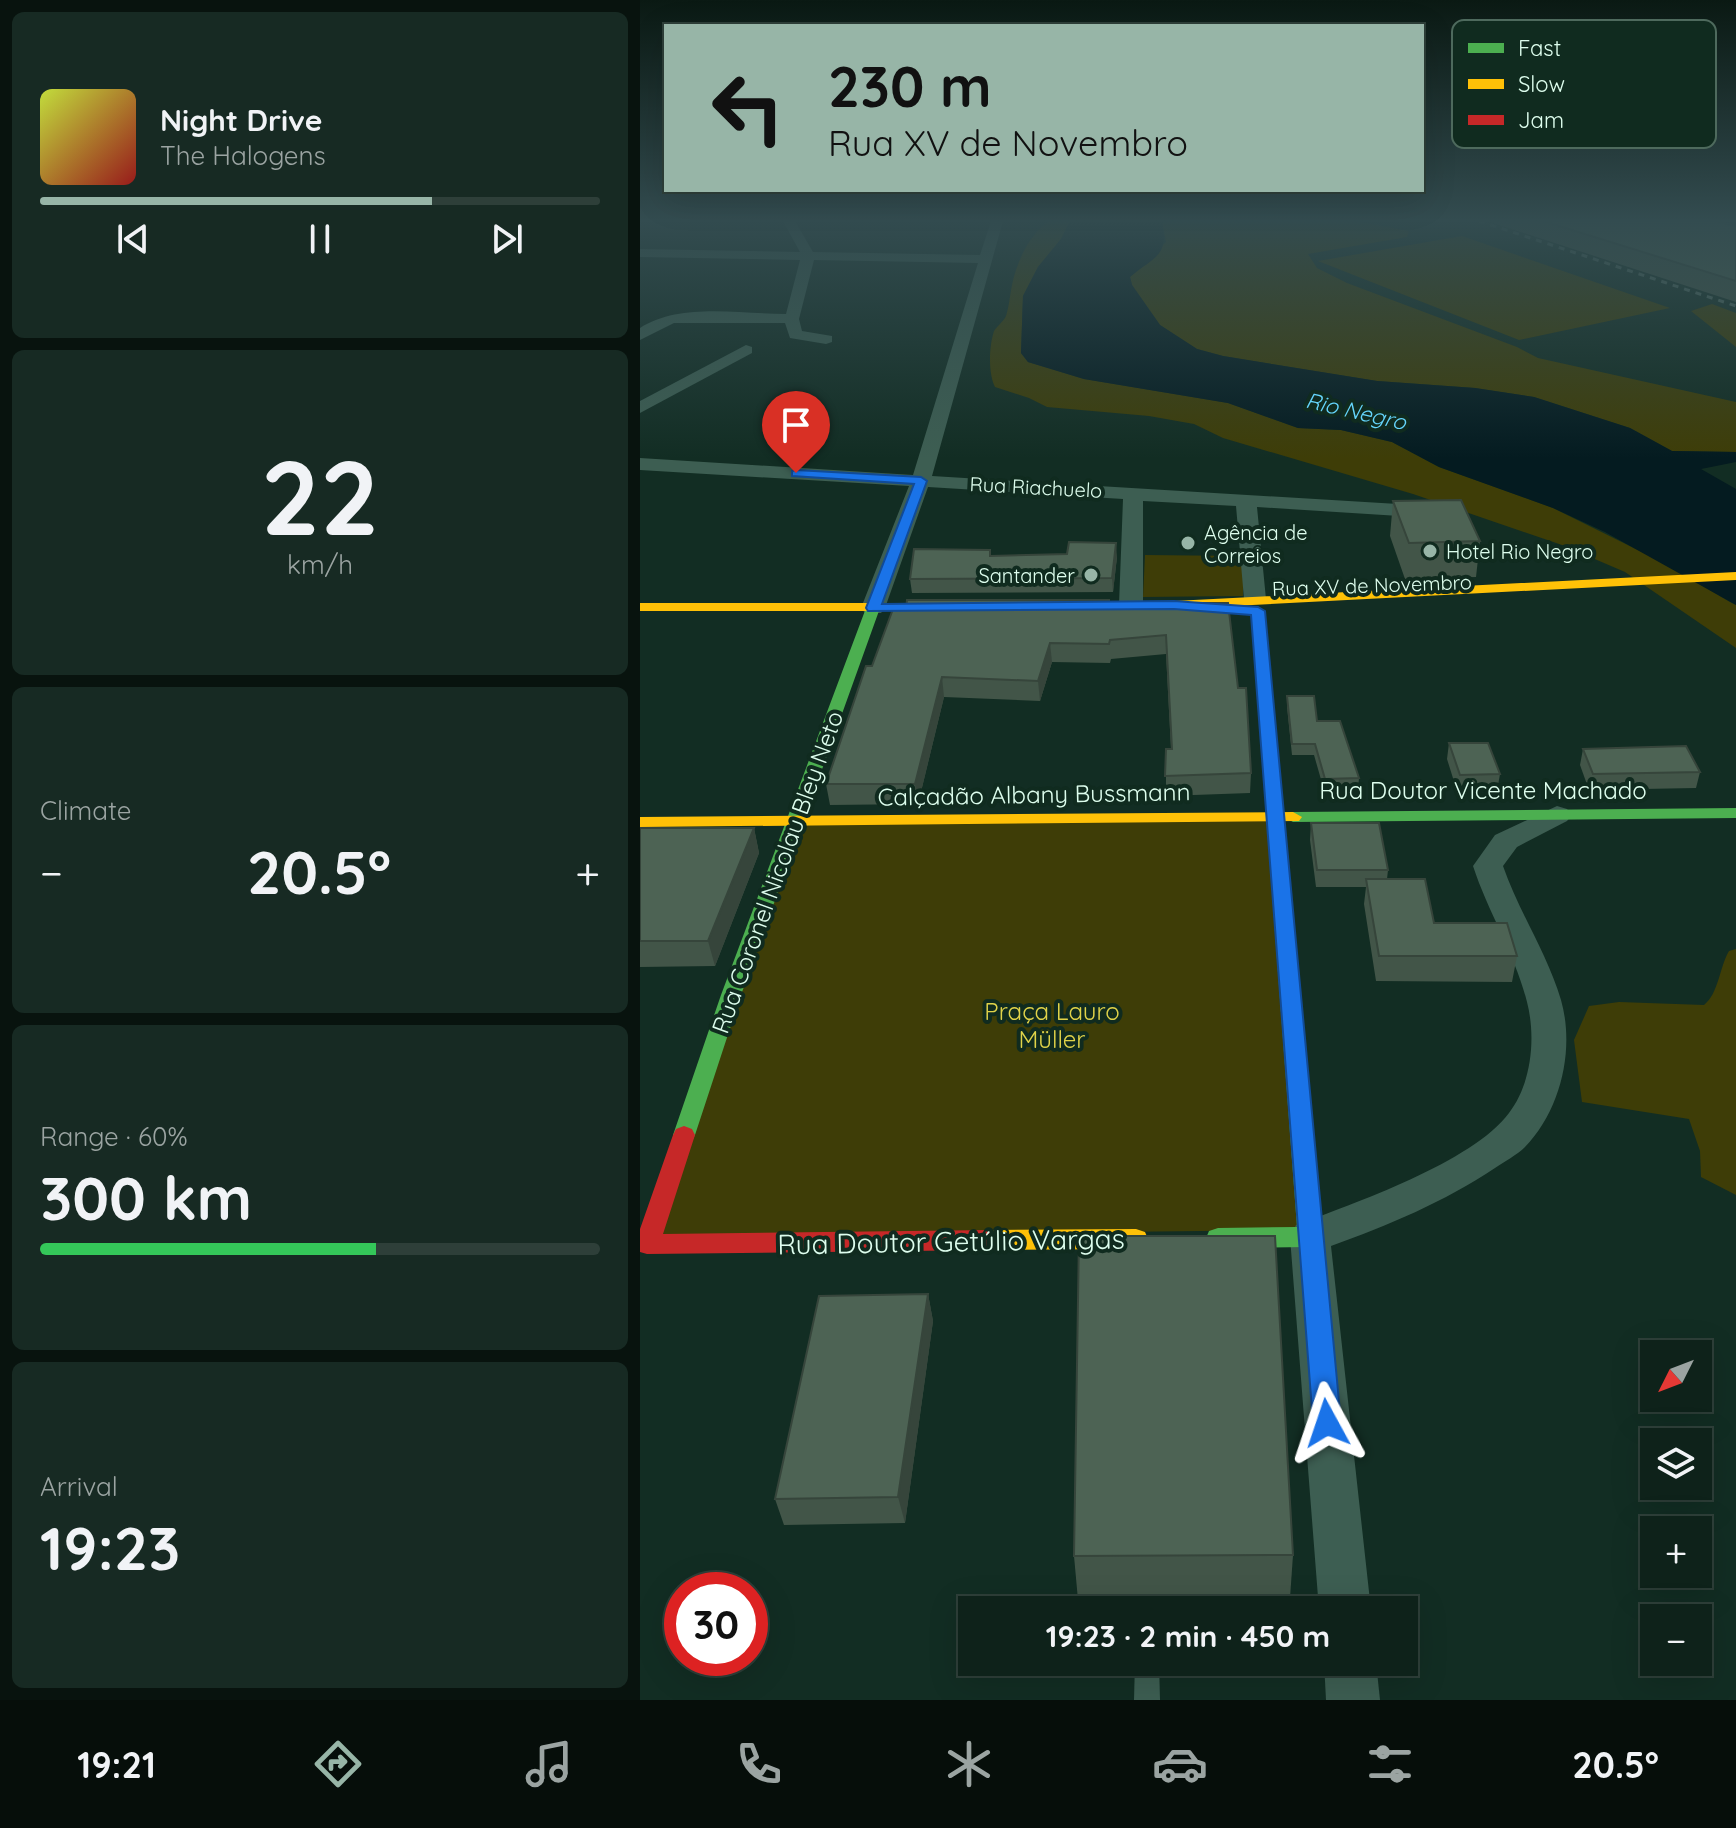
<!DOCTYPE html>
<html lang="en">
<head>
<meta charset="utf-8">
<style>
  :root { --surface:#0e221a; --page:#172a23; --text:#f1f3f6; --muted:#9ba4a2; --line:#2e3f39; --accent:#97b5a7 }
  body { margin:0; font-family:Quicksand,sans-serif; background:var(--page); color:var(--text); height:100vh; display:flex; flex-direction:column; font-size:30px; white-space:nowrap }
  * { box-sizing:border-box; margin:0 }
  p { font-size:26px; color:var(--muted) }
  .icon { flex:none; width:44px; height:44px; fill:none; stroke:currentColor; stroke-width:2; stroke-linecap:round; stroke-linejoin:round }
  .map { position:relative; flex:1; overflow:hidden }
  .drawer { display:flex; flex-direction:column; gap:12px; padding:12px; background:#08130e; width:640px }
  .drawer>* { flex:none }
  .hud { position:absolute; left:24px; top:24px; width:760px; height:168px; border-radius:0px; box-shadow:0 8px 32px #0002,0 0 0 2px var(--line); background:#97b5a7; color:#111; overflow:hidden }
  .needle { width:52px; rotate:228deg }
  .controls { position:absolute; left:1000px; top:1340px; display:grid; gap:16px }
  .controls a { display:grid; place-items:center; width:72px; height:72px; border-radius:0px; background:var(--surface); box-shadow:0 8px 32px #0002,0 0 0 2px var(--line); font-size:40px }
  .speed { position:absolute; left:24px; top:1572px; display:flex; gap:16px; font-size:40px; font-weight:700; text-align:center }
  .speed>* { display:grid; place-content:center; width:104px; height:104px; border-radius:50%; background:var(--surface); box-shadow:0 8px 32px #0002,0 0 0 2px var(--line); line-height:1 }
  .speed .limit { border:12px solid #d22; background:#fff; color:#111 }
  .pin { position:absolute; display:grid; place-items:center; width:68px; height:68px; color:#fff; margin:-82px -34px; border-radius:50% 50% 50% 0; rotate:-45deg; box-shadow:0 0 8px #0007 }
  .pin .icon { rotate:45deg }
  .me { position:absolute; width:88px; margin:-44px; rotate:355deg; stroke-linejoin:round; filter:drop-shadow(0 0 6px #0008) }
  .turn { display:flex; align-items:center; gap:28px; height:168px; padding:0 32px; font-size:36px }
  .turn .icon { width:104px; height:104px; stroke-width:2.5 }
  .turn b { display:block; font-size:56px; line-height:68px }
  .big { font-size:60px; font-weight:800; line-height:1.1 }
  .drawer .widget { flex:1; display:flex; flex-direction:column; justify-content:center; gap:12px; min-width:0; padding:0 28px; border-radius:12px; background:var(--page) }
  .drawer .dial { align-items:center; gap:0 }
  .dial b { font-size:104px; line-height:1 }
  .song { display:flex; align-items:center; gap:24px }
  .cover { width:96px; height:96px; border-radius:12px; background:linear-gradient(135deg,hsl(70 70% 55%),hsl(0 70% 35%)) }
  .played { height:8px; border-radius:4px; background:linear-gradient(90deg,var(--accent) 70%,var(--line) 70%) }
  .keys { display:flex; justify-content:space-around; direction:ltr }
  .heat { display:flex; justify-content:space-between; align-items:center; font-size:44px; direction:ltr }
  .charge { height:12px; border-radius:6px; background:linear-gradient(90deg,#34c759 60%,var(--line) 0) }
  .trip { position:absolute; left:318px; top:1596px; width:460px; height:80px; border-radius:0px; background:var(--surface); box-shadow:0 8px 32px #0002,0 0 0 2px var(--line); font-weight:800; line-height:80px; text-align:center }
  .tabs { display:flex; height:128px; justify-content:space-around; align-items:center; background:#060e0a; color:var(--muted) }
  .tabs .icon { width:56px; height:56px }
  .tabs .current { color:var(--accent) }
  .tabs b { font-size:36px; color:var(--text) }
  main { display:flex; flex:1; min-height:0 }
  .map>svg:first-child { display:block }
</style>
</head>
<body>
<main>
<section class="drawer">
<div class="widget">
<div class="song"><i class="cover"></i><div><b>Night Drive</b><p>The Halogens</p></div></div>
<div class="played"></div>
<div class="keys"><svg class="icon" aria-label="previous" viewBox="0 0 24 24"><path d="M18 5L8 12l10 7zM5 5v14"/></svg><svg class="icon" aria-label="pause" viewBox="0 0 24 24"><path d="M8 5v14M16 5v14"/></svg><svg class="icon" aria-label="next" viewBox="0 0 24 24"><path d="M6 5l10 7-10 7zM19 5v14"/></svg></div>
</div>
<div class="widget dial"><b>22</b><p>km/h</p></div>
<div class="widget"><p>Climate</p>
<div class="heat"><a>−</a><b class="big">20.5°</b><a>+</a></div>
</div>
<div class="widget"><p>Range · 60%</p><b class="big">300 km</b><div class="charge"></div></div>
<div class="widget"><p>Arrival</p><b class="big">19:23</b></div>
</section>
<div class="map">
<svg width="1096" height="1700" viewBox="0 0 1096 1700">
  <rect width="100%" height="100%" fill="#122d23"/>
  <g fill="#3e3d07">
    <path d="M409,221H430L421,239L398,267L383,296L381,353L388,362L444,379L588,403L658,428L701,430L752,442L799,467L913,508L1020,561L1090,602L1096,605V648L985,572L922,545L773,494L583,438L554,424L509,416L407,407L389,398L355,387C348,373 349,346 354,331C357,326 363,322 366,316C369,307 370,295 372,285C377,261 389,235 409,221Z"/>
    <polygon points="522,221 714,221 769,231 767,237 668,254 677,268 707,283 877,347 898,358 1096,402 1096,452 1032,451 990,428 894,397 835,388 737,381 583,356 557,349 520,325 492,285 490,277 526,242"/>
    <polygon points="822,236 1030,308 879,340 678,261"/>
    <polygon points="1072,304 1096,313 1096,347 1051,311"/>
    <polygon points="505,555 603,556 603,596 503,597"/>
    <polygon points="631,815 662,1230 6,1237 158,823"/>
    <path d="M1096,949V1195L1061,1177L1060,1151L1049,1119L942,1102L934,1040L949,1006L979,1002L1064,1005C1079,993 1079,968 1089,951Z"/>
  </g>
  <path fill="#041b20" d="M430,221H522C529,257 515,256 490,277L492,285L520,325L557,349L583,356L737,381L835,388L894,397L990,428L1032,451L1096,452V462L1061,469L1096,489V605L965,532L913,508L799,467L752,442L701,430L658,428L588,403L444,379L388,362L381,353L383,296L398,267L421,239Z"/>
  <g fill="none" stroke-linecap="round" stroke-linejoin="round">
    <polygon fill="#3d5e52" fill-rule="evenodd" points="495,1662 519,1662 520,1700 494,1700"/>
    <g fill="#3d5e52" fill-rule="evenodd">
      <path d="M143,221H155L173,252L340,255L351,221H363L292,476L791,506L801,512L791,518L617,507L626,599L623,604H607L604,599L596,506L503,501V605L499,610H483L479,605L483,499L288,487L245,608L241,613H225L221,608L269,486L0,470V458L273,475L338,263L174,260L159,319L162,331L192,336V342L186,344L150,338L145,323H34L0,340V328C40,302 100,314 146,314L160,260L0,257V249L160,252Z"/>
      <polygon points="106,345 112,347 112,353 0,413 0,401"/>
      <path d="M917,806L927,809L932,815L927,821L877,847L863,866C879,912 907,953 921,1000C935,1049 921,1110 885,1147C877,1155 865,1161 855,1168C804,1202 749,1225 691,1246L731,1610H679L650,1237L656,1225C713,1204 833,1162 869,1113C892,1083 896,1037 887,1002C875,954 848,912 833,866L855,835Z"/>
      <polygon points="684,1662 736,1662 740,1700 686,1700"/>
    </g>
    <g fill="#4caf50" fill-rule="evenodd">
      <polygon points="233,604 240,608 101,995 55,1135 52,1141 44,1144 36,1141 33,1135 81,995 226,608"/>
      <polygon points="1096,808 1096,818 653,822 644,817 653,812"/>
      <polygon points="641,886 650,892 682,1237 679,1244 670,1247 578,1248 569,1245 566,1238 569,1231 578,1228 657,1227 632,892"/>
    </g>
    <g fill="#ffc107" fill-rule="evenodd">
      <polygon points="1096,572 1096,580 534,609 449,610 442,606 449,602 534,601"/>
      <polygon points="0,603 323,603 330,607 323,611 0,611"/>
      <polygon points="653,812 662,817 659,821 0,827 0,817"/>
      <polygon points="496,1229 505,1232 508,1239 505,1246 496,1249 351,1250 342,1247 339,1240 342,1233 351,1230"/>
    </g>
    <g fill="#c62828" fill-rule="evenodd">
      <polygon points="618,607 625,611 650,892 641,898 632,892 611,611"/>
      <polygon points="44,1126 52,1129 55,1135 23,1234 351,1230 360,1233 363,1240 360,1247 351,1250 7,1254 0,1252 0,1229 33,1135 36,1129"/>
    </g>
    <polyline stroke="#536c63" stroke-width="3" stroke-dasharray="6 6" stroke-linecap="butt" points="839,221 1096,306"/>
  </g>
  <g fill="#425548">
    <polygon points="847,221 1075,221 1096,226 1096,302"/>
    <polygon points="753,501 840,541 836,577 765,579 750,536"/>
    <polygon points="351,556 477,557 473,592 272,593 270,579"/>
    <polygon points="470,603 536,607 598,688 611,773 610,793 526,796 526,749 531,749 526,654 471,659 470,663 412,662 400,701 304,697 278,804 190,805 186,784 232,666"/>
    <polygon points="647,696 677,721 719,778 718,789 684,790 674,755 652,755 647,707"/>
    <polygon points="809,743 860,774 857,791 817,791 807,759"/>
    <polygon points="943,749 1060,772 1056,788 949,790 940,765"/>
    <polygon points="671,823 748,870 747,879 794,923 877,956 872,982 736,981 724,904 726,887 676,887 670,840"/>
    <polygon points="0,828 114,828 119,853 75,966 0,967"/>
    <polygon points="288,1294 293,1321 265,1523 144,1525 135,1499"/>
    <polygon points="653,1555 650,1598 438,1600 434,1556"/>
  </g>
  <g fill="#36453b">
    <polygon points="476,543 477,557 473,592 472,578"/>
    <polygon points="410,643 412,662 400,701 398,681"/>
    <polygon points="302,677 304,697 278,804 275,784"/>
    <polygon points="114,828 119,853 75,966 68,941"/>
    <polygon points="288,1294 293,1321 265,1523 258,1497"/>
  </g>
  <g fill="#4d6354" stroke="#36453b" stroke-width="2">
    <polygon points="903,221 1075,221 1096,226 1096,281"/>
    <polygon points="821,500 840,541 769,543 753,501"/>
    <polygon points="429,542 476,543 472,578 270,579 274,549 350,550 350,556 427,554"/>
    <polygon points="267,600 469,600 469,603 536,607 536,603 588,603 598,688 606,688 611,773 525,776 526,749 532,749 526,635 470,640 469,644 410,643 398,681 302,677 275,784 186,784 226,666 232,666 253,609 266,609"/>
    <polygon points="647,696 674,696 677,721 700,721 719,778 685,779 675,744 652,744"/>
    <polygon points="809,743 848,743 860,774 820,775"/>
    <polygon points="1046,746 1060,772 953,774 943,749"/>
    <polygon points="671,823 739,823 748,870 677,870"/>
    <polygon points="0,828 114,828 68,941 0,941"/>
    <polygon points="726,879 785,879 794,923 867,923 877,956 739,956"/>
    <polygon points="439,1236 635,1236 653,1555 434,1556"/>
    <polygon points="288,1294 258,1497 135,1499 179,1296"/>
  </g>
  <linearGradient id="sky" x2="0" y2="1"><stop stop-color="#0a1913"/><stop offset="0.48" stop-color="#334c50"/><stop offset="1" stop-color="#334c50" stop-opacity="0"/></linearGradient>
  <rect width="1096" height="459" fill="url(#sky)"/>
  <polygon fill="#1a73e8" stroke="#114b97" stroke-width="2" points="156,470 281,477 287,481 242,604 534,601 618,607 625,611 701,1423 697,1432 687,1436 677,1432 673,1423 611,615 534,609 228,611 226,608 274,484 152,476 152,471"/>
  <g fill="#97b5a7" stroke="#102b1f" stroke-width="3">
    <circle cx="548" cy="543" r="8"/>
    <circle cx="790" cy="551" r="8"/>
    <circle cx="451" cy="575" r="8"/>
  </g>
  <g text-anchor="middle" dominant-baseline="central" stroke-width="8" stroke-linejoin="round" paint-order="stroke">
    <g font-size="20" fill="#defeee" stroke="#102b1f">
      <text transform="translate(396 487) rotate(3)">Rua Riachuelo</text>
      <text transform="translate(732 585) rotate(-2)">Rua XV de Novembro</text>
    </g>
    <g font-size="20" fill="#defeee" stroke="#102b1f" text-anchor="start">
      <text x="564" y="532">Agência de<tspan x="564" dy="23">Correios</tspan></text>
      <text x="806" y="551">Hotel Rio Negro</text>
      <text x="435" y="575" text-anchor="end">Santander</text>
    </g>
    <g font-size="22" font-style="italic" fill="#65d5fc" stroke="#102b1f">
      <text transform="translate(716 411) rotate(13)">Rio Negro</text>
    </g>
    <g font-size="24" fill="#defeee" stroke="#102b1f">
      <text x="843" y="790">Rua Doutor Vicente Machado</text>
      <text transform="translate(394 794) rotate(-1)">Calçadão Albany Bussmann</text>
      <text transform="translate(137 872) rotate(-70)">Rua Coronel Nicolau Bley Neto</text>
    </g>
    <g font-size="24" fill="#e0d349" stroke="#102b1f">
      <text x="412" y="1011">Praça Lauro<tspan x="412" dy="28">Müller</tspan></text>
    </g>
    <g font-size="28" fill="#defeee" stroke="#102b1f">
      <text transform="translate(311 1241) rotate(-1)">Rua Doutor Getúlio Vargas</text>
    </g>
  </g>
  <rect x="812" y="20" width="264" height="128" rx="12" fill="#102b1f" stroke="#4e6a5d" stroke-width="2"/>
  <rect x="828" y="43" width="36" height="10" fill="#4caf50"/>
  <rect x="828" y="79" width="36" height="10" fill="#ffc107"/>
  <rect x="828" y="115" width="36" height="10" fill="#c62828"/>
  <g font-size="22" fill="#defeee">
    <text x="878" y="56">Fast</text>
    <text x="878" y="92">Slow</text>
    <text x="878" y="128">Jam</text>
  </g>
</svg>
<div class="controls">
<a><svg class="needle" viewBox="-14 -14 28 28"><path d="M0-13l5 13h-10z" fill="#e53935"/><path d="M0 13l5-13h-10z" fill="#9ba4a2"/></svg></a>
<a><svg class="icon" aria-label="layers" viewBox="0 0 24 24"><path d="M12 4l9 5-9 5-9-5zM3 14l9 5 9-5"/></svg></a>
<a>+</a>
<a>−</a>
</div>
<div class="speed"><div class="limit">30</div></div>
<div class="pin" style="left:156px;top:473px;background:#d93025"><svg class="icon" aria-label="arrive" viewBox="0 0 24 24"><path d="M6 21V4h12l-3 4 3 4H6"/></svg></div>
<svg class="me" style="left:687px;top:1423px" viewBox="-20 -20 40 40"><path d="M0-17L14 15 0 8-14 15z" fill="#1a73e8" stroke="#fff" stroke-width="4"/></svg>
<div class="trip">19:23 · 2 min · 450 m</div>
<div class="hud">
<div class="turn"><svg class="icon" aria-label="left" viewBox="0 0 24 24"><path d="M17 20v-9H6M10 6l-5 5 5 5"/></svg><div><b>230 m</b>Rua XV de Novembro</div></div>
</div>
</div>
</main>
<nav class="tabs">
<b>19:21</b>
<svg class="icon current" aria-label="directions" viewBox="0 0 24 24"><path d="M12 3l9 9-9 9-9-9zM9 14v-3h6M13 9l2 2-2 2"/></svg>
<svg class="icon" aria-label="music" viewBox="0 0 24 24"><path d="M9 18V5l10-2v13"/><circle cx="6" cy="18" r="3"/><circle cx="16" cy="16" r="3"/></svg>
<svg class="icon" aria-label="phone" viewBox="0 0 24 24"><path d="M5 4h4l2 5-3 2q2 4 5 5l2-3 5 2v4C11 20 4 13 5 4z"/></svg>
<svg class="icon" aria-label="climate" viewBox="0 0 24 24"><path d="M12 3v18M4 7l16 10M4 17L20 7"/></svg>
<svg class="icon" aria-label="car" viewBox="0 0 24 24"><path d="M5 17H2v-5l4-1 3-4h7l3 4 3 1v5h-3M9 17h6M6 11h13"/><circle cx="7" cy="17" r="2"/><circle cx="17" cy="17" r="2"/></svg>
<svg class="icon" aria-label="filters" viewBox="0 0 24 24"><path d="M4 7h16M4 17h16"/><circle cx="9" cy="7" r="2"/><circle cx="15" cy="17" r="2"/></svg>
<b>20.5°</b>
</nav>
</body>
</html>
